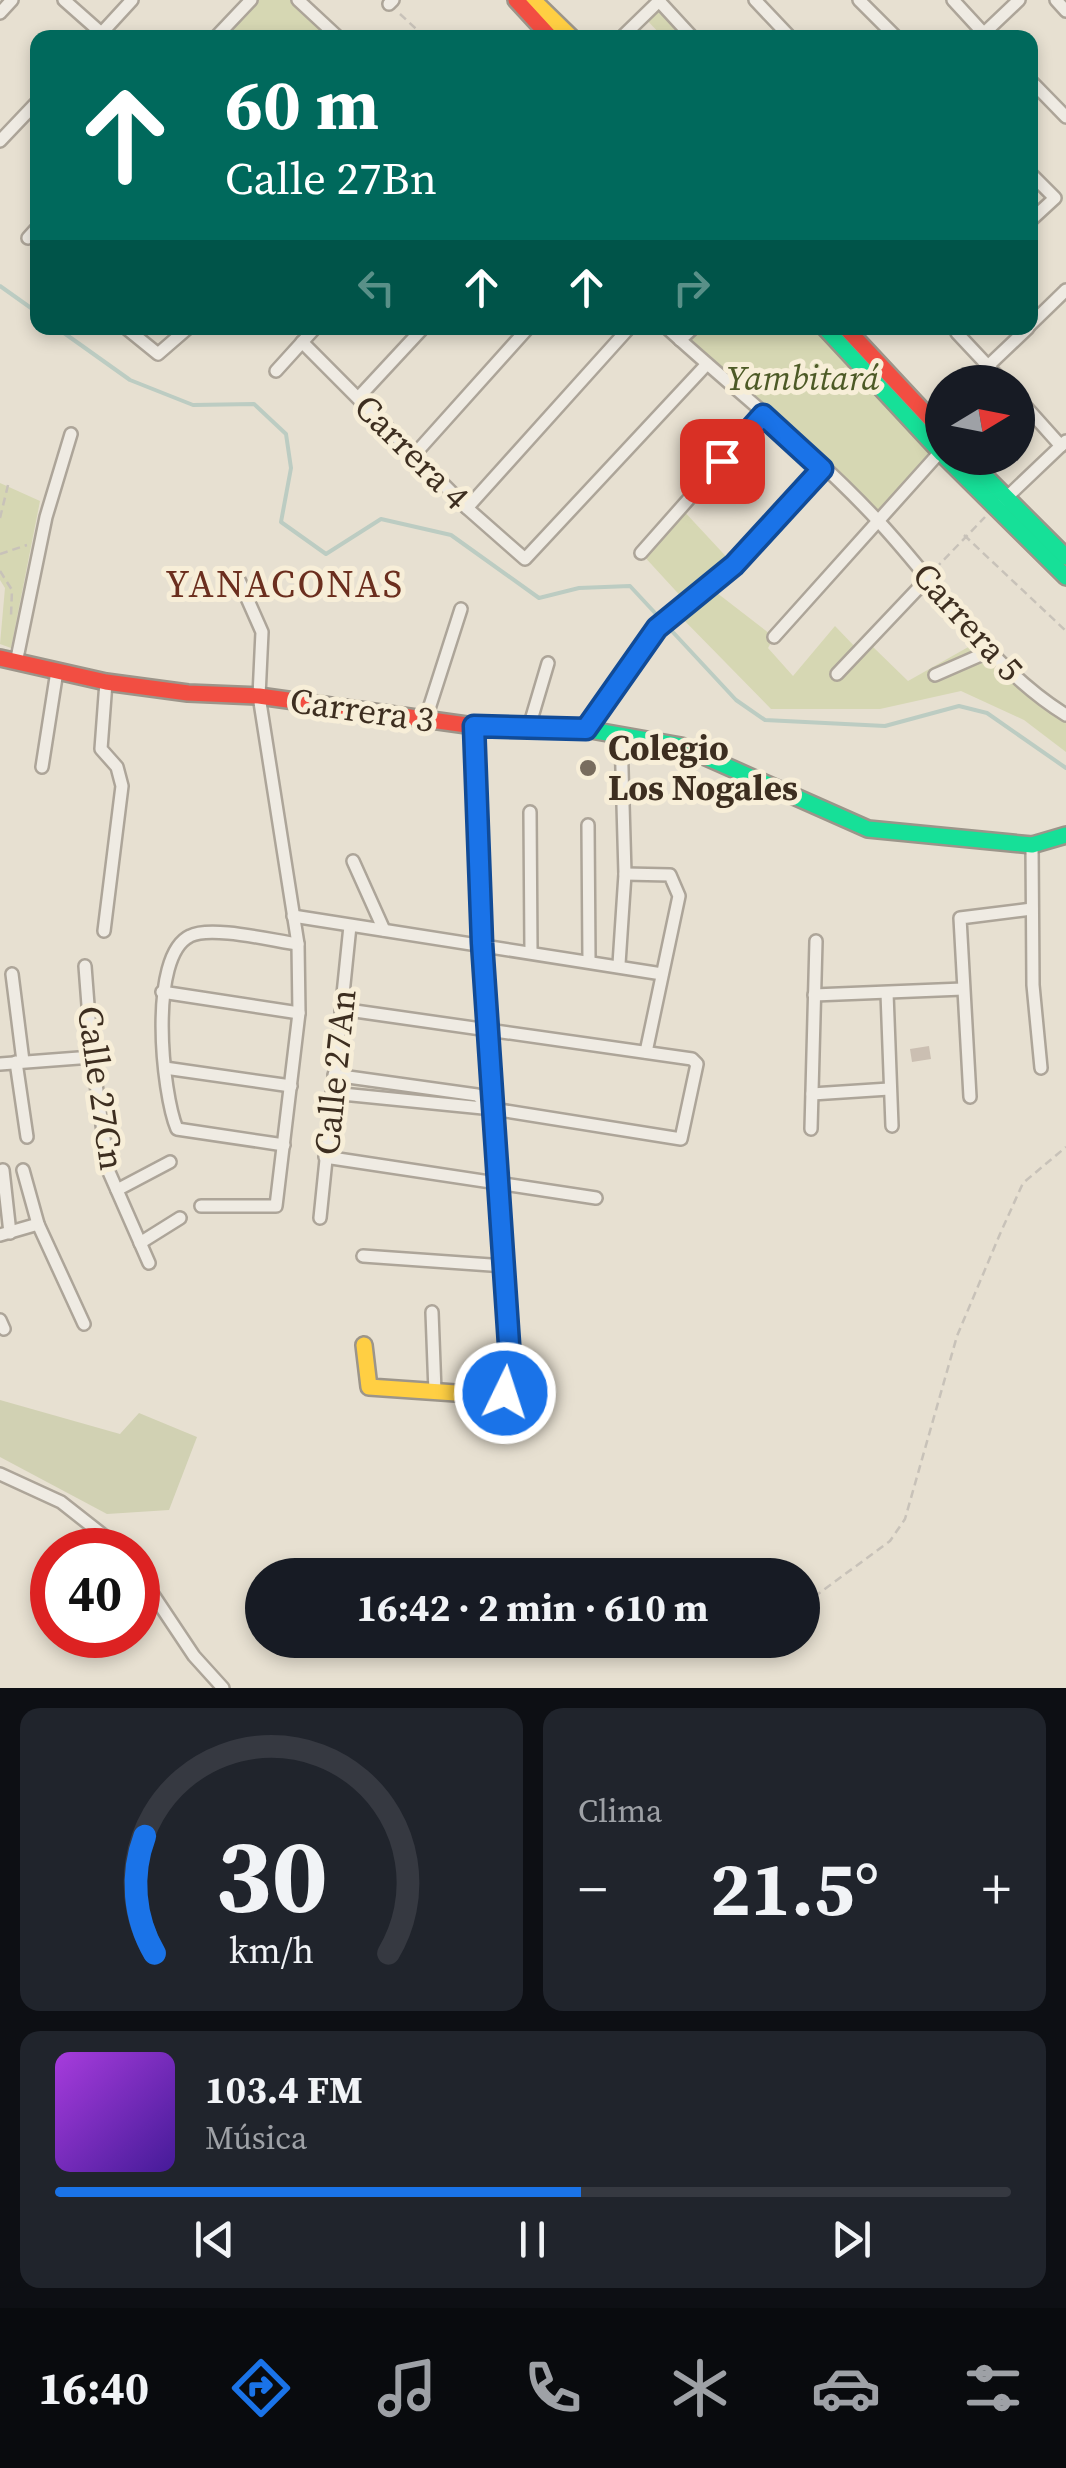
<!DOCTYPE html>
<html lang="es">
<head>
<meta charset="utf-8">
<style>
  :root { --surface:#171b24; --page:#20242c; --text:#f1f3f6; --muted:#9ea1a6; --line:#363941; --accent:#1a73e8 }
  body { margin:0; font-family:"Source Serif 4",serif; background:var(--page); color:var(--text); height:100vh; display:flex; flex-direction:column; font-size:38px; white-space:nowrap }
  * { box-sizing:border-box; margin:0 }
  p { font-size:32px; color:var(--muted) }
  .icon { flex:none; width:55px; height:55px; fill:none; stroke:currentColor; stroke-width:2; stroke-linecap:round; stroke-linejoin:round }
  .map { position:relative; height:1688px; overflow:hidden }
  .side { display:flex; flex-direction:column; gap:20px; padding:20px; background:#0d0f14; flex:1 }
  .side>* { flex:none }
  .banner { position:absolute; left:30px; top:30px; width:1008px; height:305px; border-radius:20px; box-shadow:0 5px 15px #0003; background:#00695c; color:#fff; overflow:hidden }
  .needle { width:65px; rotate:80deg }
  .tools { position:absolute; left:925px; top:365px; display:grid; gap:20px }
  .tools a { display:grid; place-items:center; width:110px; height:110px; border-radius:50%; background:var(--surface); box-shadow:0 5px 15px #0003; font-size:50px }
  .speed { position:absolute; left:30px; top:1528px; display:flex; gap:20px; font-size:50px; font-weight:700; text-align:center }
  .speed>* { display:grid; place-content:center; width:130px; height:130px; border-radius:50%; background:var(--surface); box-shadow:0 5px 15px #0003; line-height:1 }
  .speed .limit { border:15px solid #d22; background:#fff; color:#111 }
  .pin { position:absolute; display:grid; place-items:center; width:85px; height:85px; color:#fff; margin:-42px; border-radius:20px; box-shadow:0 5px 15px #0006 }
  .me { position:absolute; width:110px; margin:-55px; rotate:4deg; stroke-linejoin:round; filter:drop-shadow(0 0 8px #0008) }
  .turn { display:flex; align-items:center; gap:35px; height:210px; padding:0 30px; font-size:45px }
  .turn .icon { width:130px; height:130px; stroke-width:2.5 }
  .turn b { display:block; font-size:70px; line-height:85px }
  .lanes { display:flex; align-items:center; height:95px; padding:0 30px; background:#0003; justify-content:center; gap:50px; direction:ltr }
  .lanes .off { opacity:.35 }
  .big { font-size:75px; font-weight:700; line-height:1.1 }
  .side .widget { flex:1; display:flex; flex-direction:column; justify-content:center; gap:15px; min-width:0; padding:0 35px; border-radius:20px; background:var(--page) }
  .side .dial { align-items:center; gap:0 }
  .dial svg { height:260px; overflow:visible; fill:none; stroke:var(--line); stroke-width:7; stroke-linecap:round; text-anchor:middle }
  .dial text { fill:var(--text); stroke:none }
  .song { display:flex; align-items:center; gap:30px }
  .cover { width:120px; height:120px; border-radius:15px; background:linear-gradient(135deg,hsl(280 70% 55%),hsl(260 70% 35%)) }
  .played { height:10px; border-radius:5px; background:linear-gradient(90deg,var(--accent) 55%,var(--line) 55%) }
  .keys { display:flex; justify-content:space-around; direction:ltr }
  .heat { display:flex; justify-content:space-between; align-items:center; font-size:55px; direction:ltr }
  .side .tiles { flex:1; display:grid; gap:20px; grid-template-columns:1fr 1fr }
  .widget:last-child { grid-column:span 2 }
  .trip { position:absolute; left:245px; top:1558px; width:575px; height:100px; border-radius:50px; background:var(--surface); box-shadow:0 5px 15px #0003; font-weight:700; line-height:100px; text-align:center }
  .tab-bar { display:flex; height:160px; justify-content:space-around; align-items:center; background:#090b0e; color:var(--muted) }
  .tab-bar .icon { width:70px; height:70px }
  .tab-bar .active { color:var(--accent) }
  .tab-bar b { font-size:45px; color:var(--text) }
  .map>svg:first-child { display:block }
</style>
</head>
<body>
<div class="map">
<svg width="1066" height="1688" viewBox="0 0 1066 1688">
  <rect width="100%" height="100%" fill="#e7e0d1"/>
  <g fill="#d6d7b3">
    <polygon points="251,0 297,0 335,38 215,38"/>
    <polygon points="660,0 698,37 663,37 643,16"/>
    <polygon points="694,328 825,328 940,452 879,521 685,336"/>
    <polygon points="0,483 40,501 11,648 0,644 5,588 0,580"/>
    <polygon points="681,508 734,565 708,586 774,637 768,648 793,676 835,626 859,651 871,645 908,681 979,641 1066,714 1066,752 1024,720 961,691 880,709 771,709 675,611 686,602 641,553"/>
  </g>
  <polygon fill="#d1d1b3" points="0,1400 120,1434 139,1413 197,1437 169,1510 107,1514 0,1457"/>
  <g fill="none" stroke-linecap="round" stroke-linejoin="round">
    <g stroke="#bcccc2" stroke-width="4">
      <polyline points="0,286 38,313"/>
      <polyline points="57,328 130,380 193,405 254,404 286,434 291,468 281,522 326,554 381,519 451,535 539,598 579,588 630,586 736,700 765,720 885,726 959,706 987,713 1066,768"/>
    </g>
  </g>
  <polygon fill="#cbbfb2" points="929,1046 931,1059 912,1062 910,1049"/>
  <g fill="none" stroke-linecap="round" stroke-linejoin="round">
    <defs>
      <g id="street">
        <polyline points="64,0 107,38"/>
        <polyline points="298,0 339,38"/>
        <polyline points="755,0 791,38"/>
        <polyline points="859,0 897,38"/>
        <polyline points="953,0 988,38"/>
        <polyline points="1056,0 1066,11"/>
        <polyline points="659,1 693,38"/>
        <polyline points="389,4 393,0"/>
        <polyline points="0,13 12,0"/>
        <polyline points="98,37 132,0"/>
        <polyline points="215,38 251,0"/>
        <polyline points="621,38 660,0"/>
        <polyline points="979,38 1019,0"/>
        <polyline points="1030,80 1066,117"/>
        <polyline points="0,141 38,101"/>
        <polyline points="1030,173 1055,198 1030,221"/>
        <polyline points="28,238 38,227"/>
        <polyline points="1030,325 1066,290"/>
        <polyline points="126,328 158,354 188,328"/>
        <path d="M667,328C737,392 816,453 881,524C941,589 990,668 1066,715"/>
        <polyline points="957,333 1003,382"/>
        <polyline points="680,340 693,328"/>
        <polyline points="302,342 467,508 525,559 707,364"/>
        <polyline points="988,366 1028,328"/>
        <polyline points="276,371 315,328"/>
        <polyline points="358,398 423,328"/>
        <polyline points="1018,398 1061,446"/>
        <polyline points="414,455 528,328"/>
        <polyline points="1004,500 1066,441"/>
        <polyline points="467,508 629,328"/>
        <polyline points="641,553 763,415"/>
        <polyline points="774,637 940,452"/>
        <polyline points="16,663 46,517 71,434"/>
        <polyline points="837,674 928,578"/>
        <polyline points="935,675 990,651"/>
        <polyline points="426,718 461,609"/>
        <polyline points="529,727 548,663"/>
        <polyline points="585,729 657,628 734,565 822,469"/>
        <polyline points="42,767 57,671"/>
        <polyline points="530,812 531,952"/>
        <polyline points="588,825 589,960"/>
        <polyline points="1032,845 1033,985 1041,1068"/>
        <polyline points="353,861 384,930"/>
        <polyline points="625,874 670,875 679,896 646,1052"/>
        <polyline points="293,916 662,974"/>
        <polyline points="104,931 122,786 117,767 101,749 106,682"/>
        <polyline points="619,964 625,874 621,735"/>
        <polyline points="85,966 92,1057 109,1172 149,1263"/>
        <polyline points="12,974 23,1061"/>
        <polyline points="162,992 299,1013"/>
        <polyline points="887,993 892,1126"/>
        <polyline points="814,995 963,989"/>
        <polyline points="16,1062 27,1137"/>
        <polyline points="0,1064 92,1057"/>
        <polyline points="165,1068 291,1086"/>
        <polyline points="334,1075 477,1095 493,1109"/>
        <polyline points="332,1093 493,1109 681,1139 697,1064 692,1059 341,1009"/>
        <polyline points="812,1094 889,1089"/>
        <polyline points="970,1097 960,918 1032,909"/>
        <polyline points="811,1129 816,941"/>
        <path d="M284,1145L177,1129C162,1093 148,956 190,936C211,925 274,941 298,944"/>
        <polyline points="325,1157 596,1198"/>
        <polyline points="3,1170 10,1233"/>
        <polyline points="23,1170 38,1224 84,1324"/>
        <polyline points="117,1190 170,1162"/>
        <polyline points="201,1206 276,1206 299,1013 298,944 259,696 262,632 239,580"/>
        <polyline points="320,1218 350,926"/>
        <polyline points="0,1235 38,1224"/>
        <polyline points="140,1243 180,1218"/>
        <polyline points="363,1256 505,1266"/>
        <polyline points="432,1312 435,1392"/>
        <polyline points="0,1320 4,1329"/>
        <polyline points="0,1474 61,1502 122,1550"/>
        <polyline points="138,1572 194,1656 223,1688"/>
      </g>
      <g id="fast">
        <polyline points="825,328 942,454"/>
        <polyline points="946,458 1066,577"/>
        <polyline points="967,458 1066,557"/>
        <polyline points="474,726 488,1048"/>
        <polyline points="544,728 585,729 681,746 868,829 1032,845 1066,835"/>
      </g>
      <g id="slow">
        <polyline points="533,0 572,38"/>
        <polyline points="364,1345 369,1387 499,1396 511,1383 488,1048"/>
      </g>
      <g id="jam">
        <polyline points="516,0 551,38"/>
        <polyline points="846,328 942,431"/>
        <polyline points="0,658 106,682 188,693 259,696 474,726 544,728"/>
      </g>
    </defs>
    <use href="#street" stroke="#ada599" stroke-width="16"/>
    <use href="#fast" stroke="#9c958a" stroke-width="20"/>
    <use href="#slow" stroke="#9c958a" stroke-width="20"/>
    <use href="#jam" stroke="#9c958a" stroke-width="20"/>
    <g stroke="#c8c2b9" stroke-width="2.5" stroke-dasharray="8 5" stroke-linecap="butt">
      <polyline points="400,14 426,38"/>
      <polyline points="0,518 8,485"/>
      <polyline points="964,535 1066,631"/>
      <polyline points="0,554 27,545"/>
      <polyline points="935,569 985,517"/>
      <polyline points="0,571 12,590 11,616"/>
      <polyline points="814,1597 890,1541 905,1519 957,1336 1000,1234 1023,1183 1066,1147"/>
    </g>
    <use href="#street" stroke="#efebe3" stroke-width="11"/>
    <use href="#fast" stroke="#16e098" stroke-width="15"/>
    <use href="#slow" stroke="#ffcf43" stroke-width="15"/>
    <use href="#jam" stroke="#f24e42" stroke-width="15"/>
  </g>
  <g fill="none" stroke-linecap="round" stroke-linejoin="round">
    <defs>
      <polyline id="route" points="505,1393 510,1383 509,1344 482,943 474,726 586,729 657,628 734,565 822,469 763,415 722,461"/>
    </defs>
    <use href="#route" stroke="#114b97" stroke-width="25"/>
    <use href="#route" stroke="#1a73e8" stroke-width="18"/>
  </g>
  <circle fill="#786c5e" stroke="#f7eed8" stroke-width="4" cx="588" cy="768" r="10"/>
  <g text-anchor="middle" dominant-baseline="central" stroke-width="10" stroke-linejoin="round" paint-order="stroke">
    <g font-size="35" font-style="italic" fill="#4d5a26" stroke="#f7eed8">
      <text x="803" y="378">Yambitará</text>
    </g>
    <g font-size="35" fill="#3d2e20" stroke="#f7eed8">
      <text transform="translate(412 452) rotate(45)">Carrera 4</text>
      <text transform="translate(968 622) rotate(48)">Carrera 5</text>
      <text transform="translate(362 710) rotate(8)">Carrera 3</text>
      <text transform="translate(335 1072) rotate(-84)">Calle 27An</text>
      <text transform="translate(101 1088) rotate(82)">Calle 27Cn</text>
    </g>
    <g font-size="35" font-weight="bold" fill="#3d2e20" stroke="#f7eed8" text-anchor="start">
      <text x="608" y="748">Colegio<tspan x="608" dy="40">Los Nogales</tspan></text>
    </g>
    <g font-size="38" letter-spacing="2.5" fill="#6b2e1e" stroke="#f7eed8">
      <text x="285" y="584">YANACONAS</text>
    </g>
  </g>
</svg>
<div class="tools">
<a><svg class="needle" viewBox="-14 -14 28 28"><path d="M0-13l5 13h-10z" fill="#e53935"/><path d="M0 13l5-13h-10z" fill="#9ea1a6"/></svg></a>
</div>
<div class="speed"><div class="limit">40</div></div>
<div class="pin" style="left:722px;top:461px;background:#d93025"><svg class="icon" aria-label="arrive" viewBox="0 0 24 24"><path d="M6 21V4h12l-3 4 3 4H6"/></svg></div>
<svg class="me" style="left:505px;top:1393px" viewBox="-20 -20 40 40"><circle r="17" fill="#1a73e8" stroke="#fff" stroke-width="3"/><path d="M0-11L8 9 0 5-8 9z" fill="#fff"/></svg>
<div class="trip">16:42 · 2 min · 610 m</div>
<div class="banner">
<div class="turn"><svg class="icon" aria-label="ahead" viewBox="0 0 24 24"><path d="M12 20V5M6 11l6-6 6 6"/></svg><div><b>60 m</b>Calle 27Bn</div></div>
<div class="lanes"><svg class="icon off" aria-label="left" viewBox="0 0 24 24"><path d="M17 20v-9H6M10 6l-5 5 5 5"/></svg><svg class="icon" aria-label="ahead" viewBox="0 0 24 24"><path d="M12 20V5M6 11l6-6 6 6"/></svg><svg class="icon" aria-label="ahead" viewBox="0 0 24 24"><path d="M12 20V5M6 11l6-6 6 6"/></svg><svg class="icon off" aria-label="right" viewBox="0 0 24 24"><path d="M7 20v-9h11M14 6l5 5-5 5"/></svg></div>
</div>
</div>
<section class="side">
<div class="tiles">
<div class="widget dial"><svg viewBox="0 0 100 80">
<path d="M14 69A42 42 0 1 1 86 69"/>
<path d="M14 69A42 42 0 0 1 11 33" stroke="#1a73e8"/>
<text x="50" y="56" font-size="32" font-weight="700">30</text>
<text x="50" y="72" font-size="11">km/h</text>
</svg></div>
<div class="widget"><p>Clima</p>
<div class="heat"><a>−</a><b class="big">21.5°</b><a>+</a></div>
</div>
<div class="widget">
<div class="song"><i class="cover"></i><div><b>103.4 FM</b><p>Música</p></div></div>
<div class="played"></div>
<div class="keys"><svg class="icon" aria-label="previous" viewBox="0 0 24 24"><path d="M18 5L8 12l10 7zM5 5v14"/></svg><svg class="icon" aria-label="pause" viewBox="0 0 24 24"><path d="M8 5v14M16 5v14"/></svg><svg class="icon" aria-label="next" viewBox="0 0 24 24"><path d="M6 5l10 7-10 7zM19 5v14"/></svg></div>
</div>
</div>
</section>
<nav class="tab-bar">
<b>16:40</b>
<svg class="icon active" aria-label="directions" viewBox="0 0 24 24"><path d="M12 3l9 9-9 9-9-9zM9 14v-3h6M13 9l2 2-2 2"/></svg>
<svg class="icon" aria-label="music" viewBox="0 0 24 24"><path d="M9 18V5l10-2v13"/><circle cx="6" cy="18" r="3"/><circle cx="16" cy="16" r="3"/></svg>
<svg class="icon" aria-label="phone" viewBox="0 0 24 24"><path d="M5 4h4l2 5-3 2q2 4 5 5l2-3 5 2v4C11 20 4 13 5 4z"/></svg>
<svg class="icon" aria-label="climate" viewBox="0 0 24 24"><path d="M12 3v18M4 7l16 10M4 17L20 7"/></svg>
<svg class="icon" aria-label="car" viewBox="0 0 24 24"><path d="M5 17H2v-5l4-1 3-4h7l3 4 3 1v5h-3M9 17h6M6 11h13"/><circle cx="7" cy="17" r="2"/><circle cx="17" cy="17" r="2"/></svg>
<svg class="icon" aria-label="filters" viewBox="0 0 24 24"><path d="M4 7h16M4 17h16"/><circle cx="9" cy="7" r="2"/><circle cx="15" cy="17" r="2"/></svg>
</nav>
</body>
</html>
